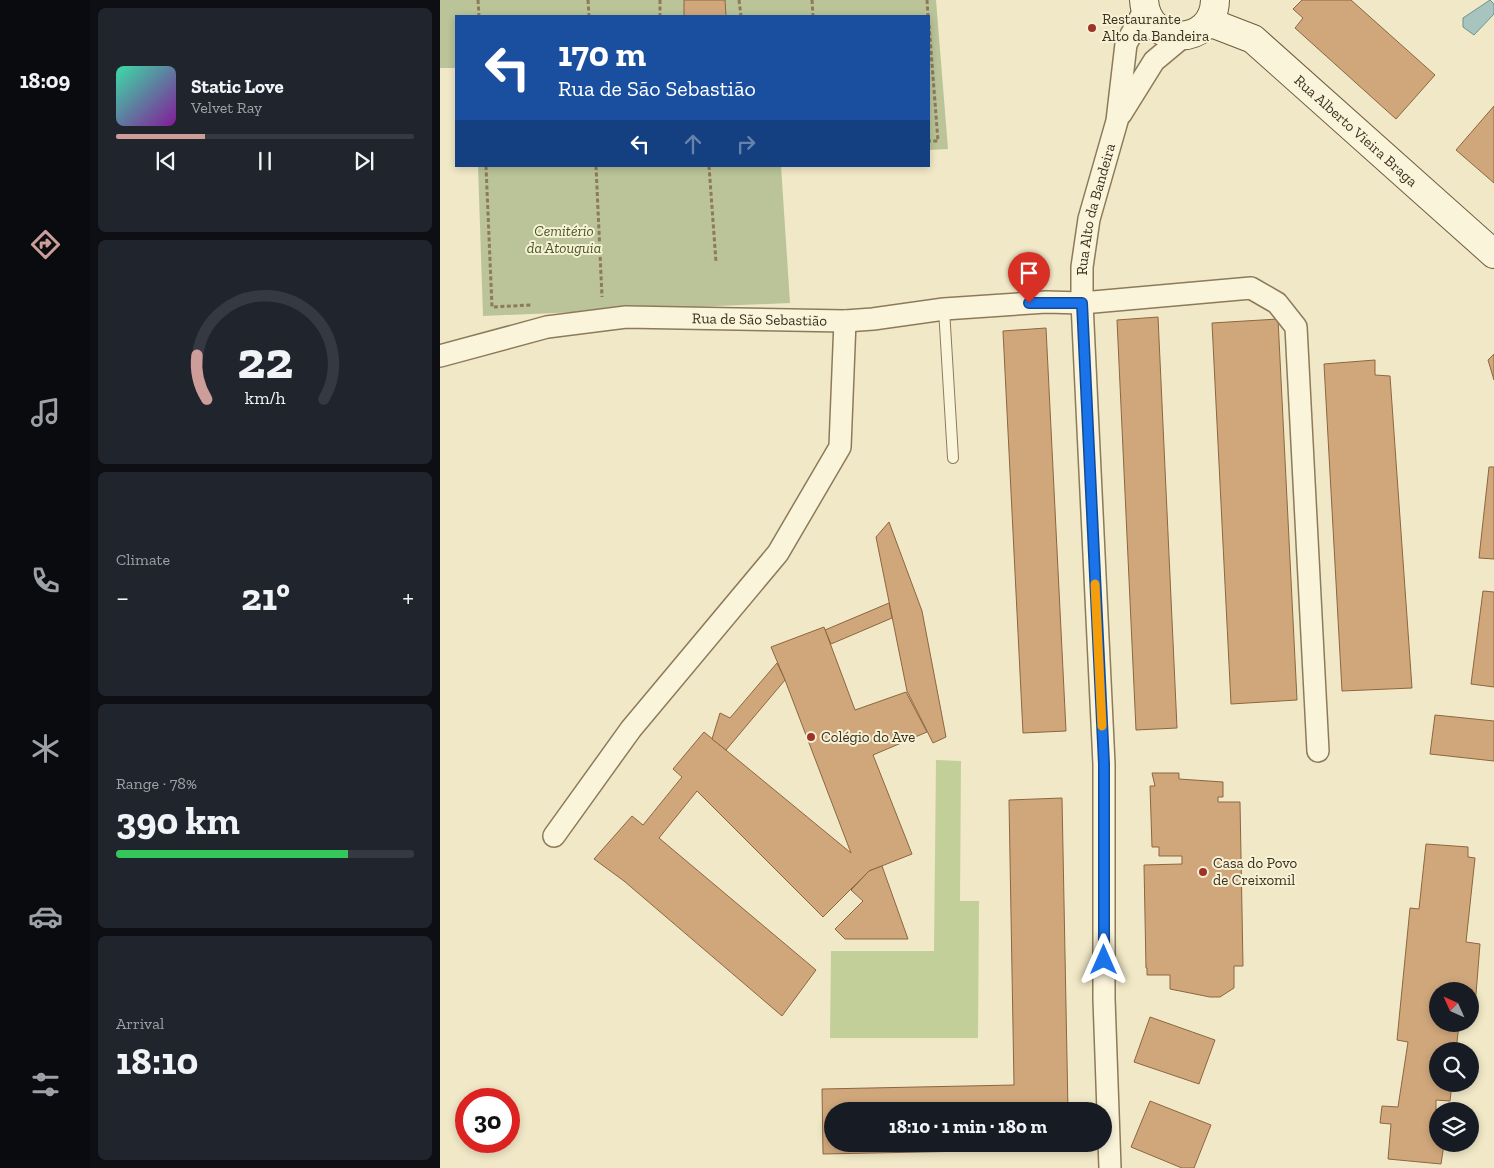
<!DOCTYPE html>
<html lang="en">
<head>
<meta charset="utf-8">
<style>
  :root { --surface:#171b24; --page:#20242c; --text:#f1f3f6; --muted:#9ea1a6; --line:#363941; --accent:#cc9d99 }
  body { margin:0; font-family:"Zilla Slab",serif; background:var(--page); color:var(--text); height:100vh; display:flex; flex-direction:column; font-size:19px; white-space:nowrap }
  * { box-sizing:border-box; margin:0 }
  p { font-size:16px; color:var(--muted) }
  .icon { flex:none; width:28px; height:28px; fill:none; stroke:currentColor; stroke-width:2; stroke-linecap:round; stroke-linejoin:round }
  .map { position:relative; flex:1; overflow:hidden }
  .panel { display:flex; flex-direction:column; gap:8px; padding:8px; background:#0d0f14; width:350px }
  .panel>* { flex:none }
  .top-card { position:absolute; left:15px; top:15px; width:475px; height:152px; border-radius:0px; box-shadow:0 2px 8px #0003; background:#1a4fa0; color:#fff; overflow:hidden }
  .needle { width:32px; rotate:315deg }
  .controls { position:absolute; left:989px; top:982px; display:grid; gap:10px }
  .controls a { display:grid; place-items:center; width:50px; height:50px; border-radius:50%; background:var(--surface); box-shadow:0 2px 8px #0003; font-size:25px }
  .speed { position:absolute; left:15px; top:1088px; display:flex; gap:10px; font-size:25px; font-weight:700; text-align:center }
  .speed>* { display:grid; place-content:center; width:65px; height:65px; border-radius:50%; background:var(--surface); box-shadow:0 2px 8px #0003; line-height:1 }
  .speed .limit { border:8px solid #d22; background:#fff; color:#111 }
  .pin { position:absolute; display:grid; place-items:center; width:42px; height:42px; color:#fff; margin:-51px -21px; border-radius:50% 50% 50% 0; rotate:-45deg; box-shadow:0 0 5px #0007 }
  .pin .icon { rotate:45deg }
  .me { position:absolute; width:55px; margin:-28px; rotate:0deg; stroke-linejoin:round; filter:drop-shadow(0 0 4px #0008) }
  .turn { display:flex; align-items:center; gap:18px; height:105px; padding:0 20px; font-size:22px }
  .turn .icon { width:65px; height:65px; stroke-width:2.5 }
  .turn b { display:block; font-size:35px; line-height:42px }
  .lanes { display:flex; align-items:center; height:48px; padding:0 20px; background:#0003; justify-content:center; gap:25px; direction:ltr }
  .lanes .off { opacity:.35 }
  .big { font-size:38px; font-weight:700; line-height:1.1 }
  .panel .tile { flex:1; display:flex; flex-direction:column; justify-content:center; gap:8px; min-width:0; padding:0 18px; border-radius:8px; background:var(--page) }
  .panel .dial { align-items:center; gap:0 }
  .dial svg { height:130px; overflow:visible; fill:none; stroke:var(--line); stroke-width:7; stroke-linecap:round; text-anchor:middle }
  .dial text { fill:var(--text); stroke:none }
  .song { display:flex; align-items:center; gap:15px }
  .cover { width:60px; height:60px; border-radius:8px; background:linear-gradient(135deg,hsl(160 70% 55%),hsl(290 70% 35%)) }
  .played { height:5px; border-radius:2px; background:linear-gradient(90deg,var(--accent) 30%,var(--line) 30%) }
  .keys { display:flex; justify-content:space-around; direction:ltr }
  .heat { display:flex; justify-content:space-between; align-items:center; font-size:28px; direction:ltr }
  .charge { height:8px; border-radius:4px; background:linear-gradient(90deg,#34c759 78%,var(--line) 0) }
  .trip { position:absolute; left:384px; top:1102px; width:288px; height:50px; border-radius:25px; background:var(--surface); box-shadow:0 2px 8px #0003; font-weight:700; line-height:50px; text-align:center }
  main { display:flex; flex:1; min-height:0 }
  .menu { display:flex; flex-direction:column; width:90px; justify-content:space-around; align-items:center; background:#090b0e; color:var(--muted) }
  .menu .icon { width:35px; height:35px }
  .menu .current { color:var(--accent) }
  .menu b { font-size:22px; color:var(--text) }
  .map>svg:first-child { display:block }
</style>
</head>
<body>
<main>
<nav class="menu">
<b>18:09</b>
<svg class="icon current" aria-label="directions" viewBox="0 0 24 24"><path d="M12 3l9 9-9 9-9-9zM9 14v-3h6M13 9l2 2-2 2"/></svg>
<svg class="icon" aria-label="music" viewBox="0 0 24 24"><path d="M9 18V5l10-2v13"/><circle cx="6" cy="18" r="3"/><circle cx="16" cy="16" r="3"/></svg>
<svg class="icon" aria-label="phone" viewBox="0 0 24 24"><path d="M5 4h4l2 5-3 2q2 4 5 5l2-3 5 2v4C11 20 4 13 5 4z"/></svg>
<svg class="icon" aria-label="climate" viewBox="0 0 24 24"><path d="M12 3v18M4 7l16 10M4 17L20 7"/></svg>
<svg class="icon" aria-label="car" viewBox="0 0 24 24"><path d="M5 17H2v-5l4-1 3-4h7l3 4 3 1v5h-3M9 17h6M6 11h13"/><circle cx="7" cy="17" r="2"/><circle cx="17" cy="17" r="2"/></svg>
<svg class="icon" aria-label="filters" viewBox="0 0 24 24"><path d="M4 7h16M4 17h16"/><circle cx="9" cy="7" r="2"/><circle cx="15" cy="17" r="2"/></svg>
</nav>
<section class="panel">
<div class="tile">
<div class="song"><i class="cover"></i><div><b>Static Love</b><p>Velvet Ray</p></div></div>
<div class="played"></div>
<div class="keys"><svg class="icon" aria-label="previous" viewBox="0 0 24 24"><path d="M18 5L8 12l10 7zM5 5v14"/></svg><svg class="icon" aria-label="pause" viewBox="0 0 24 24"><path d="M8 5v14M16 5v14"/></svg><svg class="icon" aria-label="next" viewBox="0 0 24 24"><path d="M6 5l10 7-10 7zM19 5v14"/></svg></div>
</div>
<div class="tile dial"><svg viewBox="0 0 100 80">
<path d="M14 69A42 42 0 1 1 86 69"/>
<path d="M14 69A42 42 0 0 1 8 42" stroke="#cc9d99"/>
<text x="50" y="56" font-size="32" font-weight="700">22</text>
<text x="50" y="72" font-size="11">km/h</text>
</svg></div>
<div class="tile"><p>Climate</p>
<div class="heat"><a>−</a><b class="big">21°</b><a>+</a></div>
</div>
<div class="tile"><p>Range · 78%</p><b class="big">390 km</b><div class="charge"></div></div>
<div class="tile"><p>Arrival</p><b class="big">18:10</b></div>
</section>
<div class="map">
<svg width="1054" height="1168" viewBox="0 0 1054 1168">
  <rect width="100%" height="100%" fill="#f0e8c6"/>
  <polygon fill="#c3cf99" points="496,760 521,761 520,901 539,901 538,1038 390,1038 391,951 494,951"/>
  <g fill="#bac498">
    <polygon points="0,0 496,0 508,149 489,150 489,16 16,16 16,68 0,68"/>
    <polygon points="38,166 341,166 350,303 43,316"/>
  </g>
  <polygon fill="#a8c4be" stroke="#6e938d" points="1050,0 1054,4 1054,14 1034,35 1023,27 1023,18"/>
  <g fill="#d0a77b" stroke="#8d6640">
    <polygon points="244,0 285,0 286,16 244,16"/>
    <polygon points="862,0 911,0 995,75 956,119 855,28 863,18 853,9"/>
    <polygon points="1054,106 1054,183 1016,150"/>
    <polygon points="718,317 737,728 696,730 677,320"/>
    <polygon points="838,319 857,700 791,704 772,323"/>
    <polygon points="606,328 626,731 583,733 563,331"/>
    <polygon points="1054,354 1054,380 1048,360"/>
    <polygon points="935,360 935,375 950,376 972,688 902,691 884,364"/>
    <polygon points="1049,467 1054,467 1054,559 1039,558"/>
    <polygon points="449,522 482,611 506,737 493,743 467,691 436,537"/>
    <polygon points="1043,591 1054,592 1054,687 1031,684"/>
    <polygon points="449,603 452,618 391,644 385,630"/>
    <polygon points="384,627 415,710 466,692 487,732 433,755 472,854 429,871 383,917 257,791 219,838 376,970 342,1016 184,881 154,859 192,816 203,825 242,777 233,769 264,732 411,853 345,680 331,647"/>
    <polygon points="337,663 345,680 286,750 272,739 280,713 290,718"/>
    <polygon points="995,715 1054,721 1054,761 990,754"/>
    <polygon points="712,773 739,773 739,779 783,782 783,797 778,797 778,802 800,802 803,966 794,966 794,988 780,997 770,997 730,989 730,975 707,975 707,968 706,968 704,865 742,864 742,856 719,856 719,847 712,847 710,786 715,786"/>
    <polygon points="622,798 628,1111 392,1111 392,1144 628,1144 628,1149 383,1154 382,1089 574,1085 569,800"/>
    <polygon points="986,844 1028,847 1028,857 1035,858 1026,942 1040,944 1034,1019 1030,1018 1030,991 998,991 998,1024 1019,1024 1016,1051 998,1051 998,1084 1012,1084 1010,1101 996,1100 996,1110 1000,1111 998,1111 998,1144 1004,1144 1001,1164 948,1159 951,1124 940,1123 942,1106 958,1107 968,1042 957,1040 970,908 979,909"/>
    <polygon points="442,866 468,939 405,939 395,929 423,901 411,890 429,871"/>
    <polygon points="710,1017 775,1040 759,1084 694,1062"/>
    <polygon points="710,1101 771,1125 754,1168 742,1168 691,1147"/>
  </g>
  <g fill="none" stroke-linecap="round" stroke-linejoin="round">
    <defs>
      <polyline id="lane" points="504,309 513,458"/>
      <g id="street">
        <polyline points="681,114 714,61 744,36"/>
        <path id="s1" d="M0,356L107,327L186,317L405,321L433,319L504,309L606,302L642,303L811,288L837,303L856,327L878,751"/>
        <polyline points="114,836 191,729 338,553 400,447 405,321"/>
        <path id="s2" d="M670,1168L664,999V764L642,303V267L649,219L677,121L686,44L705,9"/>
      </g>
      <g id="secondary">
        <path d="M704,0C707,48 774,47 775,0"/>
        <path id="s3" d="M769,22L813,39L1054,254"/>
      </g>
    </defs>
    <use href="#lane" stroke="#8d7a5b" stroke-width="12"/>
    <use href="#street" stroke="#8d7a5b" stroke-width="24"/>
    <use href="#secondary" stroke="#6f5b3e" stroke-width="30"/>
    <g stroke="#8d7a5b" stroke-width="3" stroke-dasharray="4 2.5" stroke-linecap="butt">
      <polyline points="38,0 39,16"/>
      <polyline points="148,0 149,16"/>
      <polyline points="220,0 220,16"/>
      <polyline points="299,0 301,16"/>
      <polyline points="372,0 373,16"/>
      <polyline points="487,0 488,16"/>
      <polyline points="489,25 498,141 489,141"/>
      <polyline points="46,166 52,307 91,305"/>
      <polyline points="156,166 162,297"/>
      <polyline points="269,166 276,262"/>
    </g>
    <use href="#lane" stroke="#faf4da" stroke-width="10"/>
    <use href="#street" stroke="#faf4da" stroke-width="21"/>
    <use href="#secondary" stroke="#faf4da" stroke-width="28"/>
  </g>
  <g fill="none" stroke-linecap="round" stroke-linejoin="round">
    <defs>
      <polyline id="route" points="589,303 642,303 664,764 664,960"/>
    </defs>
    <use href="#route" stroke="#114b97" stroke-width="12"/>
    <use href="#route" stroke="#1a73e8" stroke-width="9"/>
    <polyline stroke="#f59e0b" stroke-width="9" points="655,584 662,726"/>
  </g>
  <g fill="#9e3328" stroke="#f7f1d6" stroke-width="2">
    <circle cx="652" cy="28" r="5"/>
    <circle cx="371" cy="737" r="5"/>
    <circle cx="763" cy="872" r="5"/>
  </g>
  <g text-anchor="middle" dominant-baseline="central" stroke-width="4" stroke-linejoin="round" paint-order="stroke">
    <g font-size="15" fill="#3c301f" stroke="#f7f1d6" text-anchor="start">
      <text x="662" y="19">Restaurante<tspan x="662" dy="17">Alto da Bandeira</tspan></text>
      <text x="381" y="737">Colégio do Ave</text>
      <text x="773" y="863">Casa do Povo<tspan x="773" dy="17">de Creixomil</tspan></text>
    </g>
    <g font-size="15" fill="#3c301f" stroke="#f7f1d6">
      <text stroke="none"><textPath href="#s3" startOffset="185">Rua Alberto Vieira Braga</textPath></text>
      <text stroke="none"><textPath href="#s2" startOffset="961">Rua Alto da Bandeira</textPath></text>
      <text stroke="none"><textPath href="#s1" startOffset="324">Rua de São Sebastião</textPath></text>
    </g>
    <g font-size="15" font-style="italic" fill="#475a25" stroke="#f7f1d6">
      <text x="124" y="231">Cemitério<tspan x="124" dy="17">da Atouguia</tspan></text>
    </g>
  </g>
</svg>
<div class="controls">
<a><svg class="needle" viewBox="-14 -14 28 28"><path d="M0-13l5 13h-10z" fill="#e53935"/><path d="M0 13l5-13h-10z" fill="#9ea1a6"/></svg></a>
<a><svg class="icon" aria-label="search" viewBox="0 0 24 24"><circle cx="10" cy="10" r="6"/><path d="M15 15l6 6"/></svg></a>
<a><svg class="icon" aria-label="layers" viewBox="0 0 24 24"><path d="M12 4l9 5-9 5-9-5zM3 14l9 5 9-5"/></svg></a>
</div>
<div class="speed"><div class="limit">30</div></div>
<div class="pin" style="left:589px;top:303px;background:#d93025"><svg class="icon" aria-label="arrive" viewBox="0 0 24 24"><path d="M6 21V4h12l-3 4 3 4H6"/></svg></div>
<svg class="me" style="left:664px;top:960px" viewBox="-20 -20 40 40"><path d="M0-17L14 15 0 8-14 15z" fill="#1a73e8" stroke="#fff" stroke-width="4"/></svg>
<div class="trip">18:10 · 1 min · 180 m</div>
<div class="top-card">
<div class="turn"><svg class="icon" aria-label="left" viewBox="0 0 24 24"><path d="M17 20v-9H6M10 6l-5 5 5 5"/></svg><div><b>170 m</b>Rua de São Sebastião</div></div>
<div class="lanes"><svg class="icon" aria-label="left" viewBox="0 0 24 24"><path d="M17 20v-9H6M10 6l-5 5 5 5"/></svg><svg class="icon off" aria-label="ahead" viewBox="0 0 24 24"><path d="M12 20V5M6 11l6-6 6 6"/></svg><svg class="icon off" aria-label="right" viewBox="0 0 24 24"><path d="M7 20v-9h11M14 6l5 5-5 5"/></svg></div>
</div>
</div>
</main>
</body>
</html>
